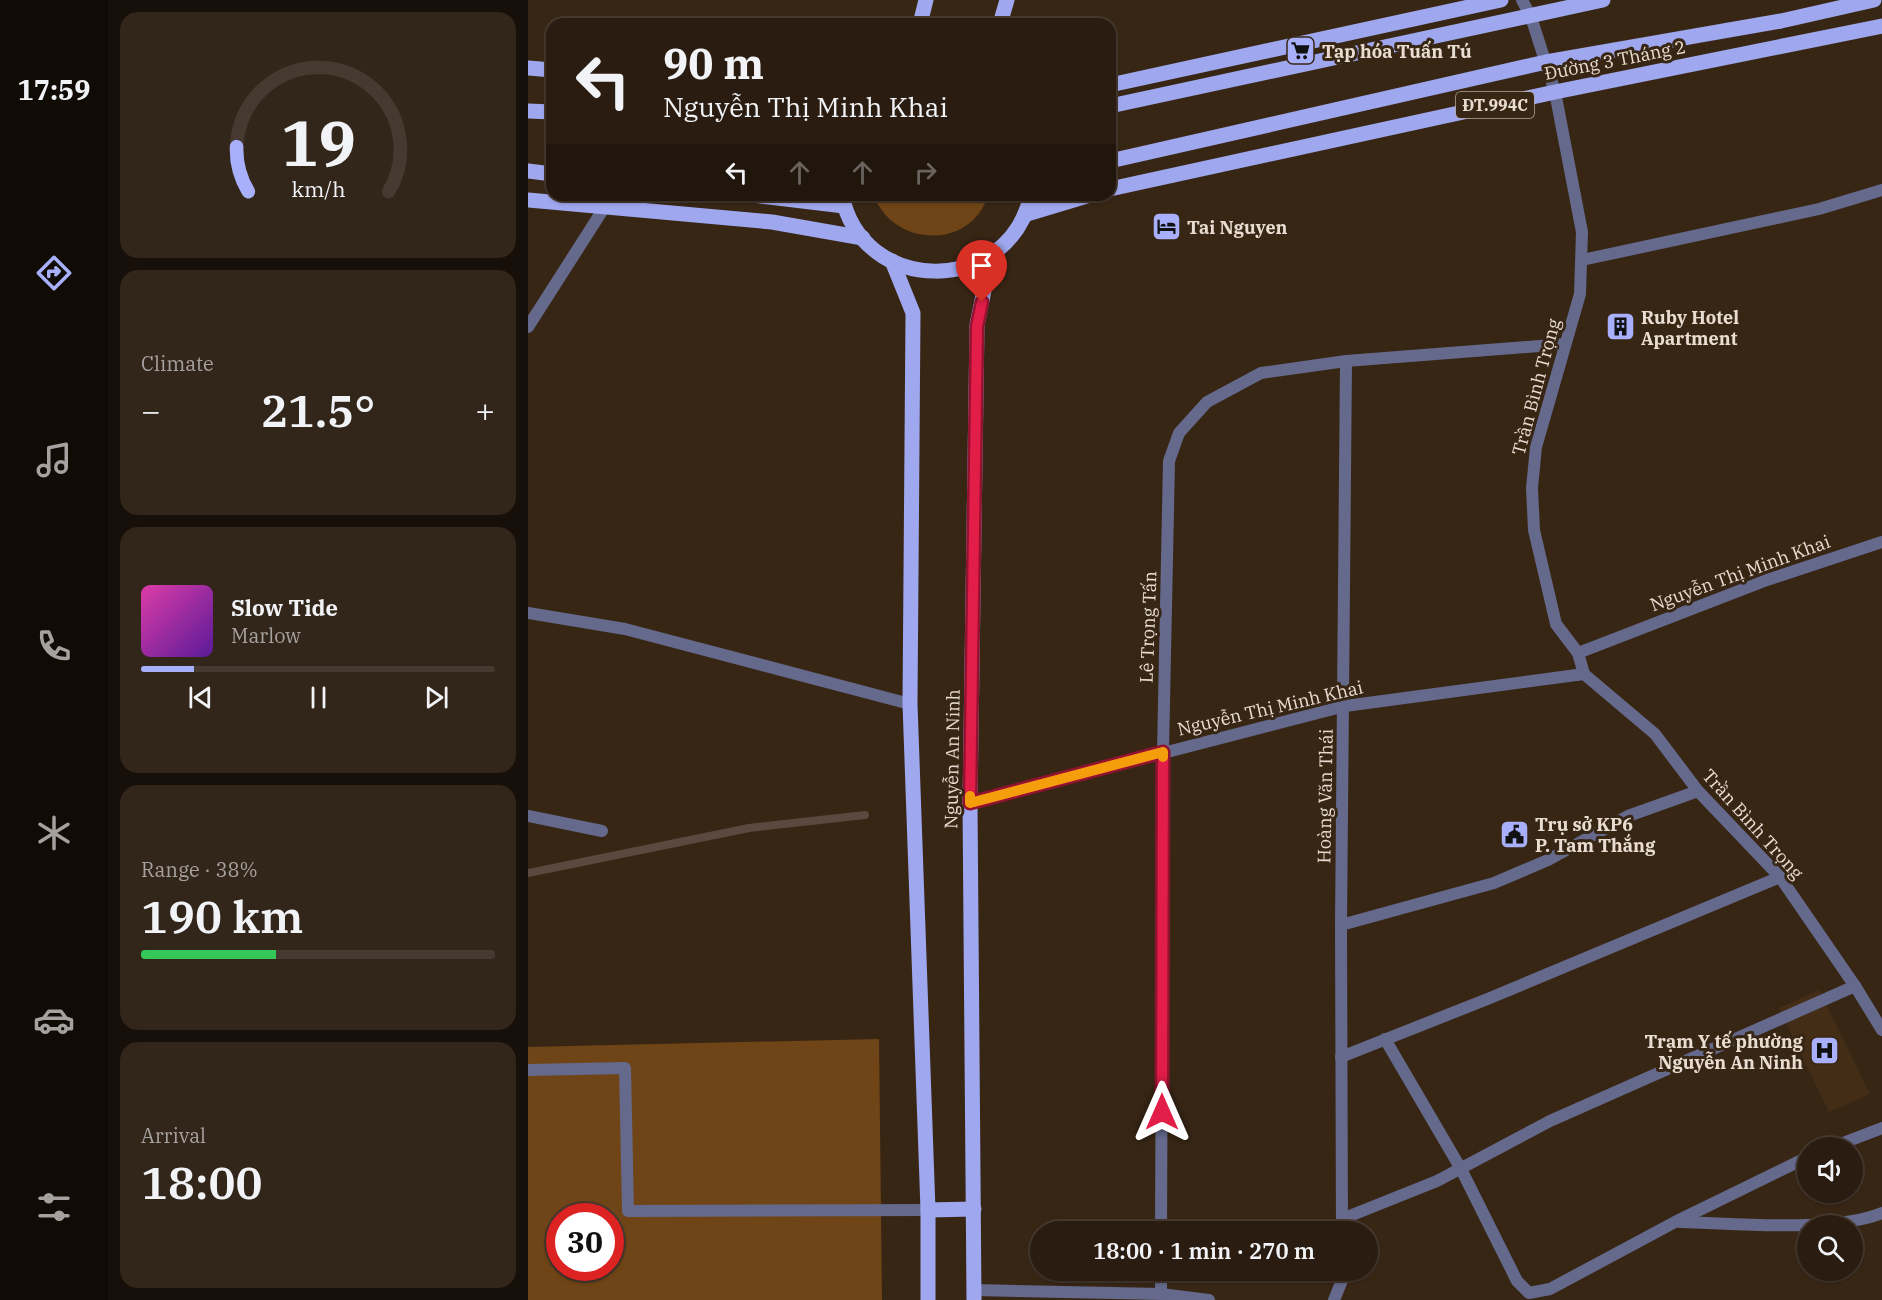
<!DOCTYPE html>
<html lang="en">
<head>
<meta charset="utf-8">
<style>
  :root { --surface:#2a1c10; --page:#322519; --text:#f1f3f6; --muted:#a5a19f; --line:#463a30; --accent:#a8b0fc }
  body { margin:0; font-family:"IBM Plex Serif",serif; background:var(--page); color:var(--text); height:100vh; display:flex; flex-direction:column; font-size:22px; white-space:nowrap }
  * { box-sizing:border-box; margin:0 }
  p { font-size:20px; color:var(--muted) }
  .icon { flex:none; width:33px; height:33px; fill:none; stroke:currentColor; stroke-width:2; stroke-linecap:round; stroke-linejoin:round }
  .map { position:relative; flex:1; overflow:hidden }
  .drawer { display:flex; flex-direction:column; gap:12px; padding:12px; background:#170f09; width:420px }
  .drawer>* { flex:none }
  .banner { position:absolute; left:18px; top:18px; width:570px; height:183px; border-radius:18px; box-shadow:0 2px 4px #0004,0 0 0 2px var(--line); background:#2a1c10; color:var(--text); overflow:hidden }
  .fabs { position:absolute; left:1269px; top:1137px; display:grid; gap:12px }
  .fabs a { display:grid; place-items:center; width:66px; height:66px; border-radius:50%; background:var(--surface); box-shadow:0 2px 4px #0004,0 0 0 2px var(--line); font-size:30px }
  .speed { position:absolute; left:18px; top:1203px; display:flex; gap:12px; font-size:30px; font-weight:700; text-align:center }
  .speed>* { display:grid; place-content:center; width:78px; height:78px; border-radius:50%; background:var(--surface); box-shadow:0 2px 4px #0004,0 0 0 2px var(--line); line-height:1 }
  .speed .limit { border:9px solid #d22; background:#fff; color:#111 }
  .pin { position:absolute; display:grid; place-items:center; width:51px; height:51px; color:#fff; margin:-62px -26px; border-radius:50% 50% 50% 0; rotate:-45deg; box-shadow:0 0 6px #0007 }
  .pin .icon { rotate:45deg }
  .me { position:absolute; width:66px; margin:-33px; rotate:0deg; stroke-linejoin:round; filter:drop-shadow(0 0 4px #0008) }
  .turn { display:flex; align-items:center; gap:21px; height:126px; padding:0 18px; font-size:27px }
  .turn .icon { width:78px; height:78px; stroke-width:2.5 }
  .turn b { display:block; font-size:42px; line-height:51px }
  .lanes { display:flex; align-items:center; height:57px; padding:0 18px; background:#0003; justify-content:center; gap:30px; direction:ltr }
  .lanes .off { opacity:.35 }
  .big { font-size:45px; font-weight:600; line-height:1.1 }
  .drawer .tile { flex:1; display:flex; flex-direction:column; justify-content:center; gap:9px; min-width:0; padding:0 21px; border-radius:18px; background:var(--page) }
  .drawer .dial { align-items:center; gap:0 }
  .dial svg { height:156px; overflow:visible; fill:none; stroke:var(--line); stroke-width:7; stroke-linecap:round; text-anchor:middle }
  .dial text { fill:var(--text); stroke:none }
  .song { display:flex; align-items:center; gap:18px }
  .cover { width:72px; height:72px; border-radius:9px; background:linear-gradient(135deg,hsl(320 70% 55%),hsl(270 70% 35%)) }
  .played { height:6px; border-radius:3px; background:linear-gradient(90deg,var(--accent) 15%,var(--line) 15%) }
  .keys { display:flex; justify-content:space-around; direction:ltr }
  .heat { display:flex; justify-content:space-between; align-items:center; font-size:33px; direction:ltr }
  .charge { height:9px; border-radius:4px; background:linear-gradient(90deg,#34c759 38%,var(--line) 0) }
  .trip { position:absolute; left:502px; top:1221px; width:348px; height:60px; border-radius:30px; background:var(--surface); box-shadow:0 2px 4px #0004,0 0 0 2px var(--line); font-weight:600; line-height:60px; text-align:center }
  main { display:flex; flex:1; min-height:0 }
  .dock { display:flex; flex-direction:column; width:108px; justify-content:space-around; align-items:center; background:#110b06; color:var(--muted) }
  .dock .icon { width:42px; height:42px }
  .dock .selected { color:var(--accent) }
  .dock b { font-size:27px; color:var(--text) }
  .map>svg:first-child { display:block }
</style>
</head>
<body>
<main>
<nav class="dock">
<b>17:59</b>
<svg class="icon selected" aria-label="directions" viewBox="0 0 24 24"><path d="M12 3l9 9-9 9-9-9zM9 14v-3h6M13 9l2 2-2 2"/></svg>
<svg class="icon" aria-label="music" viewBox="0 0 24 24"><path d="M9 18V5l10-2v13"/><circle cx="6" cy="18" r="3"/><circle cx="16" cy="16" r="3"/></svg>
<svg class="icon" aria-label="phone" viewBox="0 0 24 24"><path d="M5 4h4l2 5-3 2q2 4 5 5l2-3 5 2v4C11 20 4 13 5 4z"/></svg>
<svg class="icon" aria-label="climate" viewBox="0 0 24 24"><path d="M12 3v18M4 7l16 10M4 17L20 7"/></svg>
<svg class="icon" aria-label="car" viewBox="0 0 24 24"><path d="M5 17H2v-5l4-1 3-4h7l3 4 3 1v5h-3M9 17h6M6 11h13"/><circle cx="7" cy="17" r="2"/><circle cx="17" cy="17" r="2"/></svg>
<svg class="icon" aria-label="filters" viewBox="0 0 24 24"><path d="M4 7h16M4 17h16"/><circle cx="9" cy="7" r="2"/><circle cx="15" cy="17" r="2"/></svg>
</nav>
<section class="drawer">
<div class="tile dial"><svg viewBox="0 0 100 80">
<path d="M14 69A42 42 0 1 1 86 69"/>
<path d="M14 69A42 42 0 0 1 8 46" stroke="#a8b0fc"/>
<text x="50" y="56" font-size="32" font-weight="700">19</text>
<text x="50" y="72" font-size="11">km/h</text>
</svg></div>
<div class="tile"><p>Climate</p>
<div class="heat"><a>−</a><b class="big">21.5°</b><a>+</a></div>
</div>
<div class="tile">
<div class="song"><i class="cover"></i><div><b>Slow Tide</b><p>Marlow</p></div></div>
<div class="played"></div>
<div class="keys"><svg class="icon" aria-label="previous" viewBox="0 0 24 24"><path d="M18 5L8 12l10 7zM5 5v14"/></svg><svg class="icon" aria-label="pause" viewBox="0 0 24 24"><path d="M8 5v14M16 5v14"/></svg><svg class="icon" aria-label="next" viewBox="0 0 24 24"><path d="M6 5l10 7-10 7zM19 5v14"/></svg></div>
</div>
<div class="tile"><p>Range · 38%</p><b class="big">190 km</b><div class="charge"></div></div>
<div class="tile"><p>Arrival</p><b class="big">18:00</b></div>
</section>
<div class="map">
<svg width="1354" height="1300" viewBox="0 0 1354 1300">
  <rect width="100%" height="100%" fill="#382615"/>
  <polygon fill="#442d16" points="1291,990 1342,1094 1301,1112 1251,1008"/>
  <g fill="#6f4416" fill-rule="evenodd">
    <path d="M346,195H460C443,251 364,247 346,195Z"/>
    <path d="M351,1039L354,1300H0V1047ZM32,1216H82V1268H32Z"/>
  </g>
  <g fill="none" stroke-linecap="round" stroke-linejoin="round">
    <polyline stroke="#5a493f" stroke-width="8" points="0,873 221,828 337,815"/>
    <g stroke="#65698c" stroke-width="12">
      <polyline points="0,327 76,208"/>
      <polyline points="0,1070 97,1068 100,1211 400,1210"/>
      <polyline points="446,1290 633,1294 681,1300"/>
    </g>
    <g stroke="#65698c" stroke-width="12">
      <polyline points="994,0 1003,17 1027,92 1054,232 1052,294 1008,447 1004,488 1006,530 1028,624 1050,653 1056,674 1127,734 1170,791 1252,877 1327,986 1354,1030"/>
      <polyline points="1054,260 1291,209 1354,190"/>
      <polyline points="0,613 97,629 382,704"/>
      <polyline points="1050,653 1239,580 1354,542"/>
      <polyline points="442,803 817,706 1056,674"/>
      <polyline points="0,816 74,831"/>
      <polyline points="813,925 966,883 1020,860 1100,816 1170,791"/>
      <polyline points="857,1039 933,1169 989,1281 1001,1293 1022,1289 1147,1222 1280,1157"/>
      <polyline points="813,1057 962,998 1252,877"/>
      <polyline points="1302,1148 1354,1128"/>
      <polyline points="814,1219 909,1181 1022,1121 1327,986"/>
      <path d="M1152,1222C1208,1223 1304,1233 1354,1213"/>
      <polyline points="633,1232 635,752 641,461 651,433 679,402 733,373 818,361 1037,344"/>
      <polyline points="814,1232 813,925 818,361"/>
      <polyline points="633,1294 633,1270"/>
      <polyline points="806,1300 815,1278 815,1270"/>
    </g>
    <g stroke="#9fa7ef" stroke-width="15">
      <polyline points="392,24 398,0"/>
      <polyline points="472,24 479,0"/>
      <polyline points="0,68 24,70"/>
      <polyline points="582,85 973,0"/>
      <polyline points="582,106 1075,0"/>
      <polyline points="0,111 24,112"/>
      <polyline points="582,161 1018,62 1253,21 1346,0"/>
      <polyline points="0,171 24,174"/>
      <polyline points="582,189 1027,92 1354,26"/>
      <polyline points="225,195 316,206"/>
      <path d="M314,195C333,295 480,298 503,195"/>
      <polyline points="0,200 244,222 335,238"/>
      <polyline points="499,214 562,195"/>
      <polyline points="364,261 385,313 382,704 400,1210 400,1300"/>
      <polyline points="400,1210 446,1209"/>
      <polyline points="446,1300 442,803 449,325 463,256"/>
    </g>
  </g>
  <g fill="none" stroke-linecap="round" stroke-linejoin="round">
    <defs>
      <polyline id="route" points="454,302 449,326 442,803 635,752 634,1112"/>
    </defs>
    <use href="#route" stroke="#92132f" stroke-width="15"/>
    <use href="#route" stroke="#e11d48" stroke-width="10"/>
    <polyline stroke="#f59e0b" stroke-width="10" points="442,796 442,803 635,752 635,757"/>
  </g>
  <defs>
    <symbol id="supermarket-square" viewBox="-11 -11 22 22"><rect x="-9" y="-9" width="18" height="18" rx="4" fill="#a8b0fc" stroke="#382615"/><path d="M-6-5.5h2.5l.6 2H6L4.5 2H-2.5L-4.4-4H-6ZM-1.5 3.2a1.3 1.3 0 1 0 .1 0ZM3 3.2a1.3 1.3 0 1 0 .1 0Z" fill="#111"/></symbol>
    <symbol id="hotel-square" viewBox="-11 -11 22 22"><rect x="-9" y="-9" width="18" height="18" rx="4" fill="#a8b0fc" stroke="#382615"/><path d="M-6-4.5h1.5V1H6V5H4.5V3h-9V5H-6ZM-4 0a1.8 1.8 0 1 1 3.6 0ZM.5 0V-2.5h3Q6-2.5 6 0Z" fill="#111"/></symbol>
    <symbol id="building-square" viewBox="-11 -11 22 22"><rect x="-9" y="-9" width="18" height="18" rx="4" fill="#a8b0fc" stroke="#382615"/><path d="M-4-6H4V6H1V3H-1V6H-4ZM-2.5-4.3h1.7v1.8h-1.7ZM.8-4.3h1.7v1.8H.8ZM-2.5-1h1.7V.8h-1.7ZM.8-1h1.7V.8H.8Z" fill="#111"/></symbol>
    <symbol id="civic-square" viewBox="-11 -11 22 22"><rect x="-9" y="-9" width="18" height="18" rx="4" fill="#a8b0fc" stroke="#382615"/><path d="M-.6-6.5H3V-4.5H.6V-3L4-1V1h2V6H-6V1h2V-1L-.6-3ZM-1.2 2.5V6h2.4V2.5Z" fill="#111"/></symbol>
    <symbol id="hospital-square" viewBox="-11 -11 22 22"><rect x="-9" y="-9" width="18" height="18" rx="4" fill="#a8b0fc" stroke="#382615"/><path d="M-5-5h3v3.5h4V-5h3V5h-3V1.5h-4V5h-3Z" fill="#111"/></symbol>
  </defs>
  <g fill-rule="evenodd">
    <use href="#supermarket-square" x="756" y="34" width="33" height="33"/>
    <use href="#hotel-square" x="622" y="210" width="33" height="33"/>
    <use href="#building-square" x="1076" y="310" width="33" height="33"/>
    <use href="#civic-square" x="970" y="818" width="33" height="33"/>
    <use href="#hospital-square" x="1280" y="1034" width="33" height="33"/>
  </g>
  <g text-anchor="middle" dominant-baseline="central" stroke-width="6" stroke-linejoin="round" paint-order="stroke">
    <rect fill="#382615" stroke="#b4a699" stroke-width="1.5" x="928" y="92" width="78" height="26" rx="4.5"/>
    <g font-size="16" font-weight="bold" fill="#e9ddd2">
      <text x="967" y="105">ĐT.994C</text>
    </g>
    <g font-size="18" font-weight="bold" fill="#e9ddd2" stroke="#382615" text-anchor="start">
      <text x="794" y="51">Tạp hóa Tuấn Tú</text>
      <text x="659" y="227">Tai Nguyen</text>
      <text x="1113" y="317">Ruby Hotel<tspan x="1113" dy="21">Apartment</tspan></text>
      <text x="1007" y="824">Trụ sở KP6<tspan x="1007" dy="21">P. Tam Thắng</tspan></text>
      <text x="1275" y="1041" text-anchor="end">Trạm Y tế phường<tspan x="1275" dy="21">Nguyễn An Ninh</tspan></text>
    </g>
    <g font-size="18" fill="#e9ddd2" stroke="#382615">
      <text transform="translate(1087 60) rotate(-11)">Đường 3 Tháng 2</text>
      <text transform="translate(1008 387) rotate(-75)">Trần Bình Trọng</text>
      <text transform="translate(1212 573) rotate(-20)">Nguyễn Thị Minh Khai</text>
      <text transform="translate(620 627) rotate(-88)">Lê Trọng Tấn</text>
      <text transform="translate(742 708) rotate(-13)">Nguyễn Thị Minh Khai</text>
      <text transform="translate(424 759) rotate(-89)">Nguyễn An Ninh</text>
      <text transform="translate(797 796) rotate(-89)">Hoàng Văn Thái</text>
      <text transform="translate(1225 824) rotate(48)">Trần Bình Trọng</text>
    </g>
  </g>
</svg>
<div class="fabs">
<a><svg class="icon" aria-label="sound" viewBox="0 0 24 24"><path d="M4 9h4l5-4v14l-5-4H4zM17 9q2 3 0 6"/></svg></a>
<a><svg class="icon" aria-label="search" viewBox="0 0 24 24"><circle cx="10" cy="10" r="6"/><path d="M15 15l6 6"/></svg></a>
</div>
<div class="speed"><div class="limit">30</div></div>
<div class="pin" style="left:454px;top:302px;background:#d93025"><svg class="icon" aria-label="arrive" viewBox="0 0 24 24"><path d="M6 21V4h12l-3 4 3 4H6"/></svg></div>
<svg class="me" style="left:634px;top:1112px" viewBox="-20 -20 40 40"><path d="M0-17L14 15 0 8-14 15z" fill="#e11d48" stroke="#fff" stroke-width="4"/></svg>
<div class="trip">18:00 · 1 min · 270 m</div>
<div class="banner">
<div class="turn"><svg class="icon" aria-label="left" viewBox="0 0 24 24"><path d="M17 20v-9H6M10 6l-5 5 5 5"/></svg><div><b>90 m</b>Nguyễn Thị Minh Khai</div></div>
<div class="lanes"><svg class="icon" aria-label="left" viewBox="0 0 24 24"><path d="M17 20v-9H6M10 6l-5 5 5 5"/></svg><svg class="icon off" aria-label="ahead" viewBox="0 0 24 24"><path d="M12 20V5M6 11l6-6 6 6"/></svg><svg class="icon off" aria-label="ahead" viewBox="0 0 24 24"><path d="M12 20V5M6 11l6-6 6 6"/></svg><svg class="icon off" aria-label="right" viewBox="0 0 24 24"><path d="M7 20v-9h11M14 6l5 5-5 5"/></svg></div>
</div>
</div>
</main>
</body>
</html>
